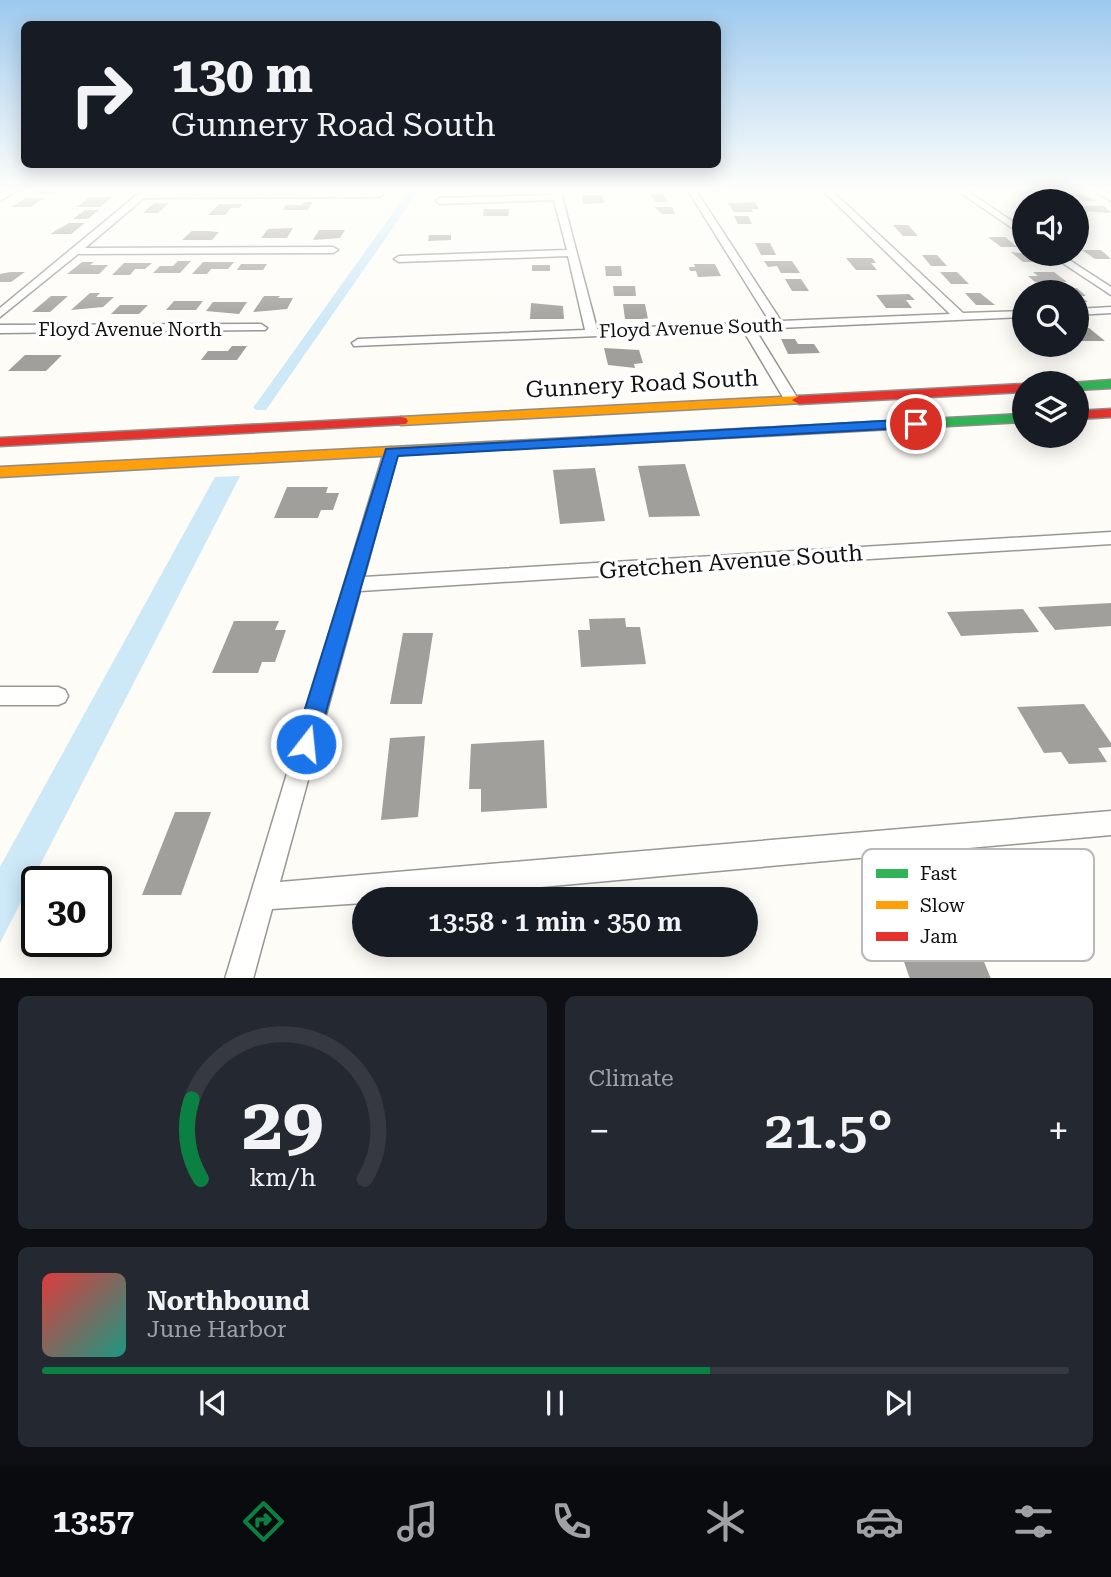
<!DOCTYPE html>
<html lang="en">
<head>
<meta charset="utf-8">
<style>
  :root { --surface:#171b24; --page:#242831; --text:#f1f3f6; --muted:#9ea1a6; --line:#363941; --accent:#0b8043 }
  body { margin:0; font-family:"Roboto Serif",serif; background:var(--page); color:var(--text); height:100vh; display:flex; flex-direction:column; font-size:26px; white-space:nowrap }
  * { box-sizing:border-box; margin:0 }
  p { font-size:23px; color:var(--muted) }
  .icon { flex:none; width:38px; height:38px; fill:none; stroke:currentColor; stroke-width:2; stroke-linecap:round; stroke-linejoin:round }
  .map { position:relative; height:978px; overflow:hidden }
  .sheet { display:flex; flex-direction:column; gap:18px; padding:18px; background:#0d0f14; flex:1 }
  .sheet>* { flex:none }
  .hud { position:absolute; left:21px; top:21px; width:700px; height:147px; border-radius:10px; box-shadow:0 4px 18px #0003; background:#171b24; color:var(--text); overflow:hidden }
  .controls { position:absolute; left:1012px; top:189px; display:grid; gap:14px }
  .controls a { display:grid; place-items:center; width:77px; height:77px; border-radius:50%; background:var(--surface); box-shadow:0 4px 18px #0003; font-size:35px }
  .speed { position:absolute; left:21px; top:866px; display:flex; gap:14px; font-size:35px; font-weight:700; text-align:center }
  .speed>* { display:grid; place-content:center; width:91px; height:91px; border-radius:50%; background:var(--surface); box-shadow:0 4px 18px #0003; line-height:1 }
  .speed .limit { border:4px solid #111; border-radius:10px; background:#fff; color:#111 }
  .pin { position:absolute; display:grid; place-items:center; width:60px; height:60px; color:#fff; margin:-30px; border:4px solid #fff; border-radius:50%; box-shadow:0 2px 7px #0007 }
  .me { position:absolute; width:77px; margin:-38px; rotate:16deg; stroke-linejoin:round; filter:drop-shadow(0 0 5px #0008) }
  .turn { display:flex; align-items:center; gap:24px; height:147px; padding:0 35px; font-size:32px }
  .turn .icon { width:91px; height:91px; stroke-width:2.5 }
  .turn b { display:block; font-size:49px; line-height:60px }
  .big { font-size:52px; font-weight:600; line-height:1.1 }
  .sheet .card { flex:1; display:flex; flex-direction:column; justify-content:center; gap:10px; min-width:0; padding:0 24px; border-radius:10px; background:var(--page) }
  .sheet .dial { align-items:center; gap:0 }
  .dial svg { height:182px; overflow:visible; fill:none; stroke:var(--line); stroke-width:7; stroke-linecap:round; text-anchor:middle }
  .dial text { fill:var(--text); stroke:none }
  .song { display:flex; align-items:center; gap:21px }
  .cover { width:84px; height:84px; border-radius:10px; background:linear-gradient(135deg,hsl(0 70% 55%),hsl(170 70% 35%)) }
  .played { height:7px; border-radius:4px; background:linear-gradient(90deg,var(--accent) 65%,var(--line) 65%) }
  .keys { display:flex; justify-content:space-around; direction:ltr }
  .heat { display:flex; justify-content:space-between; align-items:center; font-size:38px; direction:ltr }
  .sheet .tiles { flex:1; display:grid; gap:18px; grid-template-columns:1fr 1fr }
  .card:last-child { grid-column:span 2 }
  .trip { position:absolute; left:352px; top:887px; width:406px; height:70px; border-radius:35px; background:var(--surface); box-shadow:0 4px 18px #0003; font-weight:600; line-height:70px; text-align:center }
  .menu { display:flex; height:112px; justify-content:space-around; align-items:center; background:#090b0e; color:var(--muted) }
  .menu .icon { width:49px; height:49px }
  .menu .on { color:var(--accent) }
  .menu b { font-size:32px; color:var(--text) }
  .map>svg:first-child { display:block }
</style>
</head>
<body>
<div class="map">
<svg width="1111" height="979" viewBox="0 0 1111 979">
  <rect width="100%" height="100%" fill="#fdfcf7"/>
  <polygon fill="#cde8f7" points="240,476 0,943 0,867 215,477"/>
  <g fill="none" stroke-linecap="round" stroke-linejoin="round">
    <polygon fill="#cde8f7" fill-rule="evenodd" points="410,189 420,189 266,410 256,410 253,407 256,404"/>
  </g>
  <g fill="#a19f9c">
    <polygon points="63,189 55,194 28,194 35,190"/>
    <polygon points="1079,192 1096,201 1084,201 1068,193"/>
    <polygon points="662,193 668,202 656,202 650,194"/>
    <polygon points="582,195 602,195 604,203 583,204"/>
    <polygon points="89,197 112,197 100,207 77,207"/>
    <polygon points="26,198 45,198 30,207 11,207"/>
    <polygon points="303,202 313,202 308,210 282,210 286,205 301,205"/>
    <polygon points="755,202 759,209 751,209 753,212 734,212 728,203"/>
    <polygon points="154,203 169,203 158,213 143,213"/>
    <polygon points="219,204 242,204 239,208 231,208 225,215 208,215"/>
    <polygon points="1076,206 1104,206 1111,213 1082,211"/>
    <polygon points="654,207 672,207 675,214 662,214"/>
    <polygon points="484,209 509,209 508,216 483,216"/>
    <polygon points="85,210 99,210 88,219 73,219"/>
    <polygon points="734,216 748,216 752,224 738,224"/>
    <polygon points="69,223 85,223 71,234 50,234"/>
    <polygon points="893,225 908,225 918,236 903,236"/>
    <polygon points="293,228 287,238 261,238 268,229"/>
    <polygon points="319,230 345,230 340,238 313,240"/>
    <polygon points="192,231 208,231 219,232 212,240 182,240"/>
    <polygon points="429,235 451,235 451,240 428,241"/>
    <polygon points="988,237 1005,237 1017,247 1001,247"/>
    <polygon points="755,243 770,243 776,255 761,255"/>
    <polygon points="1082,250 1101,250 1111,259 1095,259"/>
    <polygon points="1011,252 1029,254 1040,262 1023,262"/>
    <polygon points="922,255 937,255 947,266 931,266"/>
    <polygon points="846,258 872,258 876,263 871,263 877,270 856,270"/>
    <polygon points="178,261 191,261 180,273 153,273 160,266 173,266"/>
    <polygon points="764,261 792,261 800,273 781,273 777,266 768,267"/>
    <polygon points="82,262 94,262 90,265 108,265 99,274 67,274"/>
    <polygon points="203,262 234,262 228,269 211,269 207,274 192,274"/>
    <polygon points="124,263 152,263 145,269 135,269 130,275 112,275"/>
    <polygon points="241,264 267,264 263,270 237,270"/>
    <polygon points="694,264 715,264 721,276 698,277 696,271 690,271 689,267 695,267"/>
    <rect x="532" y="265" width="18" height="6"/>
    <polygon points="605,266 621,266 622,276 606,276"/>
    <polygon points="10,272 25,272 11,282 0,282 0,274"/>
    <polygon points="940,272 957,272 969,284 951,284"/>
    <polygon points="1033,272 1054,272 1067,282 1035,282 1028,276 1038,276"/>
    <polygon points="785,279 801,279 809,291 792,291"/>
    <polygon points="613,286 635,286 636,296 614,296"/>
    <polygon points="1077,288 1086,296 1080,296 1088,302 1076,302 1076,292 1055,292 1051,289"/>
    <polygon points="90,293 100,293 96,297 114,297 103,307 71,310"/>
    <polygon points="965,293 980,293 995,305 976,305"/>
    <polygon points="909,294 915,300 906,300 912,308 886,308 876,295"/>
    <polygon points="51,296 68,296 50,312 32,312"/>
    <polygon points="264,296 280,296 278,298 293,298 287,309 253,312"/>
    <polygon points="174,301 203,301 196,310 166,310"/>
    <polygon points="213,302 247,302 239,314 206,311"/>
    <polygon points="531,303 563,306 564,319 530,319"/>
    <polygon points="623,304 645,304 648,319 625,319"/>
    <polygon points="120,305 148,305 139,314 111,314"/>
    <polygon points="1076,328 1089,328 1105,341 1076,341"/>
    <polygon points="781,339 795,339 798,344 814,344 820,353 788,354"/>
    <polygon points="232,346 247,346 237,360 201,360 208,351 228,351"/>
    <polygon points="604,348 639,350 643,363 634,364 635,368 608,365"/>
    <polygon points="25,355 62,355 46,371 8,371"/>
    <polygon points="685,464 700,516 649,517 638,466"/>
    <polygon points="595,468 605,521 560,524 553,470"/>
    <polygon points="287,487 328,487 326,493 339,493 333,510 321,510 318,518 274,518"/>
    <polygon points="1111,603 1111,626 1055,630 1038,607"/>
    <polygon points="1023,609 1039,632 961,636 947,612"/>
    <polygon points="625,618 626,627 640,627 646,664 581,667 578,630 590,630 589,619"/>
    <polygon points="234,621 279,621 275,630 286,630 275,662 262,662 258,673 212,673"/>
    <polygon points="403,633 433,633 422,704 390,704"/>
    <polygon points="1084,704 1111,743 1111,747 1098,748 1107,762 1069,764 1061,752 1044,753 1017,707"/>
    <polygon points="425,736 418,817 381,820 390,738"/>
    <polygon points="544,740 547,808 481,812 481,789 469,789 471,744"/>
    <polygon points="175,812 211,812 181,895 142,895"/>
    <polygon points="917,911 926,934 972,932 991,979 910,979 887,913"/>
  </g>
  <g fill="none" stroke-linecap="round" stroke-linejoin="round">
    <defs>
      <g id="street">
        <polygon points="9,189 19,189 0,201 0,194"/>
        <polygon points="144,189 153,189 150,192 379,191 383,194 379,197 144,198 85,248 333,247 338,250 333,253 78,254 0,317 0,308"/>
        <polygon points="552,189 560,189 597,329 770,322 687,189 695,189 781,321 950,314 821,189 830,189 963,313 1024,311 1024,317 755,329 798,399 791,403 784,399 743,330 354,346 352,343 358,339 585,330 568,256 399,262 394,259 399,256 567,250 554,200 440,204 436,201 440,198 553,195"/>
        <polygon points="955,189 964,189 1024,229 1024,236"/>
        <polygon points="1090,189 1100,189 1111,195 1111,201"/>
        <polygon points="1049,254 1060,254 1111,287 1111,295"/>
        <polygon points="1111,307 1111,313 1076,315 1076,309"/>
        <polygon points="261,324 267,328 265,330 0,333 0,325"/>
        <polygon points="391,447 398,452 364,577 1111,532 1111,544 360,591 280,882 1111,811 1111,835 398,900 364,900 364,903 272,909 253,979 225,979 384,452"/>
        <polygon points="0,687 58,687 65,690 68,696 65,702 58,705 0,705"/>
      </g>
      <g id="fast">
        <polygon points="1111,380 1111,388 1076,390 1076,383 1071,383"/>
        <polygon points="1024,414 1024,422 591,445 584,441 591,437"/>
      </g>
      <g id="slow">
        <polygon points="799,396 804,397 806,400 804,403 401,425 394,421 401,417"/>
        <polygon points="591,437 598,441 596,444 0,477 0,467"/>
      </g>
      <g id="jam">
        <polygon points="1024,384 1024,392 799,404 792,400 799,396"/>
        <polygon points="1111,409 1111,417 1076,419 1076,411"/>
        <polygon points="401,417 406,418 408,421 406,424 0,446 0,438"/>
      </g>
    </defs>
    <use href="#street" stroke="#979795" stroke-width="3"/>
    <use href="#fast" stroke="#8e8d8b" stroke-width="3"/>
    <use href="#slow" stroke="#8e8d8b" stroke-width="3"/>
    <use href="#jam" stroke="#8e8d8b" stroke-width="3"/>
    <use href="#street" fill="#fffffe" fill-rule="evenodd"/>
    <use href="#fast" fill="#30b455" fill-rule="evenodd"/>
    <use href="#slow" fill="#ff9f0a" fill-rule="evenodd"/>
    <use href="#jam" fill="#e5322d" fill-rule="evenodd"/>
  </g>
  <linearGradient id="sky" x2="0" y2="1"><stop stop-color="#9dc9ee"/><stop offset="0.58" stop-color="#fefefb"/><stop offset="1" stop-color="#fefefb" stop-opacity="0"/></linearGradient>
  <rect width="1111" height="326" fill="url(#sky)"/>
  <polygon fill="#1a73e8" stroke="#114b97" stroke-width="2" points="916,419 923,424 921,427 398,456 317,744 313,752 306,755 298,752 294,744 386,449"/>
  <g text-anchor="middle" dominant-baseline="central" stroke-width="7" stroke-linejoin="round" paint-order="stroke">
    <g font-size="19" fill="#111" stroke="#fff">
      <text transform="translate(691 328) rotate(-2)">Floyd Avenue South</text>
      <text x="130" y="329">Floyd Avenue North</text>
    </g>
    <g font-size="23" fill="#111" stroke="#fff">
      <text transform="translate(642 384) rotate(-3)">Gunnery Road South</text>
      <text transform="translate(731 562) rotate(-4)">Gretchen Avenue South</text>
    </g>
  </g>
  <rect x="862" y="849" width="232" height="112" rx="10" fill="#fff" stroke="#b8b8b8" stroke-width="2"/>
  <rect x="876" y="869" width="32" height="9" fill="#30b455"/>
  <rect x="876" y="901" width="32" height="8" fill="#ff9f0a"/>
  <rect x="876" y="932" width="32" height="9" fill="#e5322d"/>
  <g font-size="19" fill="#111">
    <text x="920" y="880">Fast</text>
    <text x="920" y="912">Slow</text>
    <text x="920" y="943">Jam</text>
  </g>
</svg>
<div class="controls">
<a><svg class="icon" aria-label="sound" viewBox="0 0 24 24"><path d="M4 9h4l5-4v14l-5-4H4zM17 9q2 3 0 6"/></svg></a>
<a><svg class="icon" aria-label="search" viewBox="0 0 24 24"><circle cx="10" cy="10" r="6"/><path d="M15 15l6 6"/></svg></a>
<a><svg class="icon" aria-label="layers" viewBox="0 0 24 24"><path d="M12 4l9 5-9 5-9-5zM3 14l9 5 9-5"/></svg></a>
</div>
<div class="speed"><div class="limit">30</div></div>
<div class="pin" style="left:916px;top:424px;background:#d93025"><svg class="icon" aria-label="arrive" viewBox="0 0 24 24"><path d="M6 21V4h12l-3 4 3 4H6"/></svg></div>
<svg class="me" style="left:306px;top:744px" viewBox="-20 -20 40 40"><circle r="17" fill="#1a73e8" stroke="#fff" stroke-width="3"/><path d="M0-11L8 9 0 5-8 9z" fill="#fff"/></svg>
<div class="trip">13:58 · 1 min · 350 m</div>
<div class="hud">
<div class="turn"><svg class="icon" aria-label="right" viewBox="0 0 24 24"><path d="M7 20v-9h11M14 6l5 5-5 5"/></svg><div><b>130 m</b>Gunnery Road South</div></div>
</div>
</div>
<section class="sheet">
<div class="tiles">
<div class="card dial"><svg viewBox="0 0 100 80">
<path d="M14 69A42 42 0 1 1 86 69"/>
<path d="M14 69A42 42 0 0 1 10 34" stroke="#0b8043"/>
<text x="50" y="56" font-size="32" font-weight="700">29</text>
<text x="50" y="72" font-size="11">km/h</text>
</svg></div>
<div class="card"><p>Climate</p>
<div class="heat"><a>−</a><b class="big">21.5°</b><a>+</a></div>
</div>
<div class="card">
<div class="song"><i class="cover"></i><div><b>Northbound</b><p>June Harbor</p></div></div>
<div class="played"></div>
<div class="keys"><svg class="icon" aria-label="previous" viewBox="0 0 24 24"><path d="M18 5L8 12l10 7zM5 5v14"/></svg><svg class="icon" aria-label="pause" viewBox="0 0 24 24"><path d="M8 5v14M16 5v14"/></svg><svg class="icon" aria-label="next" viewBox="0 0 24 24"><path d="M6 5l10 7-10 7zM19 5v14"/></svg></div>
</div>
</div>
</section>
<nav class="menu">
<b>13:57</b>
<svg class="icon on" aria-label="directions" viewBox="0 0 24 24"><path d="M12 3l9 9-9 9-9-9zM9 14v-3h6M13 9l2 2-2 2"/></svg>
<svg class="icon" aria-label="music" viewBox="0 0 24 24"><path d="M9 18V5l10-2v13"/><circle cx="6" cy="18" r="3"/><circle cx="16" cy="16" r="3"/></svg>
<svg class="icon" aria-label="phone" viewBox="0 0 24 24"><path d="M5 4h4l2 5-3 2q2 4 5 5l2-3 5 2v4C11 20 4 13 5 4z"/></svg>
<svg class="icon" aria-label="climate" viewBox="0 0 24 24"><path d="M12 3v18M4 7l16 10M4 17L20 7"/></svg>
<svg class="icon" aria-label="car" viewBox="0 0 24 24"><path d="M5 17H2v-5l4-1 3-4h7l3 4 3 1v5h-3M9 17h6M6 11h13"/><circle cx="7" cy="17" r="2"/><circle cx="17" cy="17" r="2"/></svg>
<svg class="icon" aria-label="filters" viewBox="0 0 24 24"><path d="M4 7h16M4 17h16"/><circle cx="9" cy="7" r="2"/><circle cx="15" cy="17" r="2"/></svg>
</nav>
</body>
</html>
